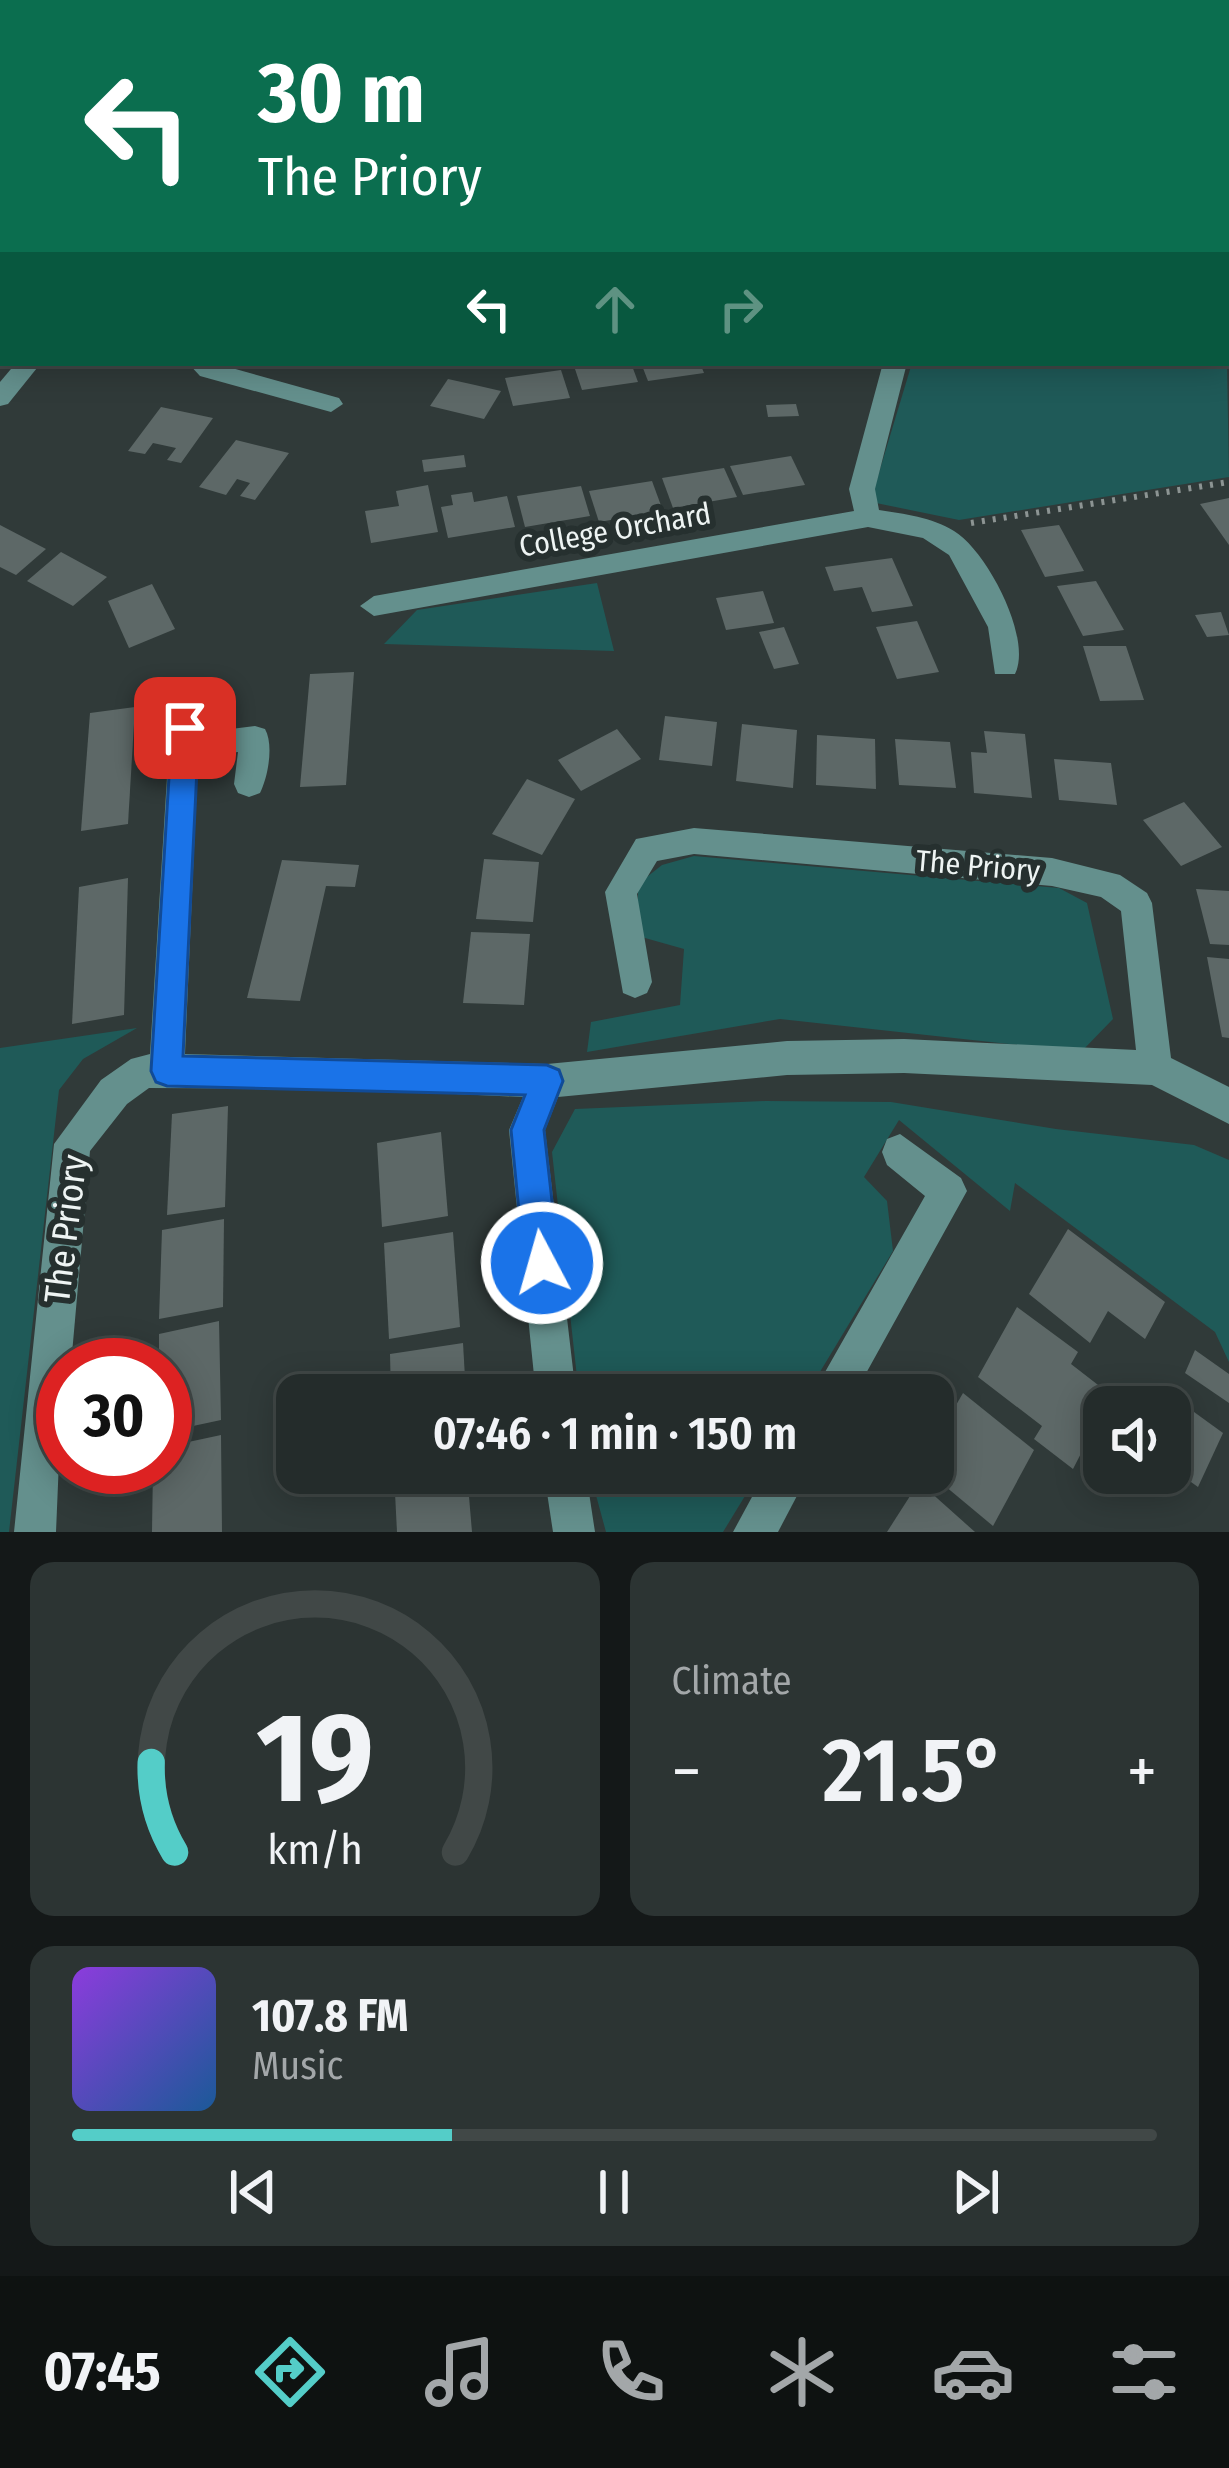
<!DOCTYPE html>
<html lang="en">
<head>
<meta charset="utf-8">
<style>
  :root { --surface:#242c2b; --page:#2c3433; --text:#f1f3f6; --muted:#a3a7a9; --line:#414847; --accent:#54cdc8 }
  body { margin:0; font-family:"Fira Sans Condensed",sans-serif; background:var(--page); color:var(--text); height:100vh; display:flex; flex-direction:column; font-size:45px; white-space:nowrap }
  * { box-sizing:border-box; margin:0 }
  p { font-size:39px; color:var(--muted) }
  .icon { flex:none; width:66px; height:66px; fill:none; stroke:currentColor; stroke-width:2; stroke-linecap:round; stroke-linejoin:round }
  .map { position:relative; height:1532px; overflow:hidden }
  .drawer { display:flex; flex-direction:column; gap:30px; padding:30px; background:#141818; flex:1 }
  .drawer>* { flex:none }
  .top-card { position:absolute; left:0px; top:0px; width:1230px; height:366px; box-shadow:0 6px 30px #0003,0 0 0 3px var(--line); background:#0b6e4f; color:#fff; overflow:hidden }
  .buttons { position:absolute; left:1083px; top:1386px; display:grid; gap:24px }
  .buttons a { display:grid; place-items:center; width:108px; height:108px; border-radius:24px; background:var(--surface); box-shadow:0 6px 30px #0003,0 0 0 3px var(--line); font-size:60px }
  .speed { position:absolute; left:36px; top:1338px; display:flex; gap:24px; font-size:60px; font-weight:700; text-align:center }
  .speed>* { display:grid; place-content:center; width:156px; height:156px; border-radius:50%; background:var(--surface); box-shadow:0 6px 30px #0003,0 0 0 3px var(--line); line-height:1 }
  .speed .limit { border:18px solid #d22; background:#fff; color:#111 }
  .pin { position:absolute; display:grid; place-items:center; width:102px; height:102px; color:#fff; margin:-51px; border-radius:24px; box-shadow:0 6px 18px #0006 }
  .me { position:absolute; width:132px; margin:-66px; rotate:354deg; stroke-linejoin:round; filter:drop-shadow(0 0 9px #0008) }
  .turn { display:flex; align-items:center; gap:42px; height:252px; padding:0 60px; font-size:54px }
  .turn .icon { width:156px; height:156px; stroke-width:2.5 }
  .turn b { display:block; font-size:84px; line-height:102px }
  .lanes { display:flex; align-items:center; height:114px; padding:0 60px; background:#0003; justify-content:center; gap:60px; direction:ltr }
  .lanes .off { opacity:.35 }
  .big { font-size:90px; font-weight:600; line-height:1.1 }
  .drawer .tile { flex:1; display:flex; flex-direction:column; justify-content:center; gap:18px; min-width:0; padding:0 42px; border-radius:24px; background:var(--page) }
  .drawer .dial { align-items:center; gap:0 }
  .dial svg { height:312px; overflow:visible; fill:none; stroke:var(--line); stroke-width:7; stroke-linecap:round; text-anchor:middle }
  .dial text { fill:var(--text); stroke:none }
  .song { display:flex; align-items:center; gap:36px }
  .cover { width:144px; height:144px; border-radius:18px; background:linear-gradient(135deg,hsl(270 70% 55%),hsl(210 70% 35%)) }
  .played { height:12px; border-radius:6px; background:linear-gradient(90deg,var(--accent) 35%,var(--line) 35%) }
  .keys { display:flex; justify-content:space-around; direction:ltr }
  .heat { display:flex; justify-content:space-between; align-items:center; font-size:66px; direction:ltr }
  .drawer .tiles { flex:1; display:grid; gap:30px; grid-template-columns:1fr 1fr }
  .tile:last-child { grid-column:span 2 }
  .trip { position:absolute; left:276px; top:1374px; width:678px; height:120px; border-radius:24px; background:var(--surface); box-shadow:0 6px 30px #0003,0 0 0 3px var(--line); font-weight:600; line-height:120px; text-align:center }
  .menu { display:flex; height:192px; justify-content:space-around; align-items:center; background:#0e1211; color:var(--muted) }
  .menu .icon { width:84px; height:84px }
  .menu .current { color:var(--accent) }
  .menu b { font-size:54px; color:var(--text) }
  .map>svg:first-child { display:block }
</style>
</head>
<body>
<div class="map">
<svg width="1229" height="1532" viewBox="0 0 1229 1532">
  <rect width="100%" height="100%" fill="#303a39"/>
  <g fill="#1f5a58">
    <polygon points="912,363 1227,362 1229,477 959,520 876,503 874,489"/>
    <polygon points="597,583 614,651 384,644 417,610"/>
    <polygon points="694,856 1059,888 1087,903 1113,1019 1081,1052 780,1019 587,1052 591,1022 680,1005 684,949 638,936 638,884 662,865"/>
    <polygon points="137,1028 83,1059 59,1090 9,1532 0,1532 0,1048"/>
    <polygon points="765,1101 891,1102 1056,1129 1194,1145 1229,1160 1229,1362 1215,1332 1015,1183 1010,1211 899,1120 864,1177 887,1201 893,1251 806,1395 579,1395 552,1152 575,1109"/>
    <polygon points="590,1473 759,1473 723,1532 606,1532"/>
  </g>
  <g fill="#5d6867">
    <polygon points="573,363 631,363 638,382 582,390"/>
    <polygon points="641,363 700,363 704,373 648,381"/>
    <polygon points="561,370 570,398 513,406 505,378"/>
    <polygon points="448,379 475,385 501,391 484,419 430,406"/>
    <polygon points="796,404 799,416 768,417 766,405"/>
    <polygon points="161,407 213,418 181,463 167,460 176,448 153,443 145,454 128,451"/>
    <polygon points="236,440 289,453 255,500 240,496 250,483 237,479 226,495 199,487"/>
    <polygon points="464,455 466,467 424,472 422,460"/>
    <polygon points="791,456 805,485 743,495 730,466"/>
    <polygon points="724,468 737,497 673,508 662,478"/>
    <polygon points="652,481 663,511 599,522 589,491"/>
    <polygon points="428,485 438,532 371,543 365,511 399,506 396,491"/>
    <polygon points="581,486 590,516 525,527 517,496"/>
    <polygon points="472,492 474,502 507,496 515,527 448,538 441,507 453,505 451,495"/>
    <polygon points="1229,498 1229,545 1200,504"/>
    <polygon points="0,525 46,549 16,575 0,567"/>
    <polygon points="1059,525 1084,571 1045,577 1021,530"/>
    <polygon points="61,552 107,577 73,606 27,581"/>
    <polygon points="892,558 913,606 872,612 862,587 834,591 825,567"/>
    <polygon points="1096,581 1124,630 1083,636 1057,586"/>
    <polygon points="152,584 175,629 129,648 108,601"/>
    <polygon points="763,591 774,623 726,630 716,598"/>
    <polygon points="1221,612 1229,635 1207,637 1195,615"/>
    <polygon points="917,621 939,672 897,679 876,627"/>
    <polygon points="784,627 799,664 774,669 759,632"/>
    <polygon points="1083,646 1126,646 1144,700 1100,701"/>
    <polygon points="354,672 346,785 300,787 310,674"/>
    <polygon points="135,707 128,824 81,831 90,713"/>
    <polygon points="665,716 717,722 712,766 659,760"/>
    <polygon points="742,724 797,730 793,788 736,781"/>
    <polygon points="617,729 641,759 581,791 558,760"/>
    <polygon points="984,731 1025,734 1032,798 974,793 971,752 987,753"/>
    <polygon points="817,735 875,739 876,789 816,785"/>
    <polygon points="895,739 950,742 956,788 899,785"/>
    <polygon points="1054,759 1111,763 1117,805 1059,800"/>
    <polygon points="527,779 575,799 542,855 492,834"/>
    <polygon points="1184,802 1222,847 1181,866 1143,820"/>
    <polygon points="484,859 539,862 533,922 476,919"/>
    <polygon points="282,860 359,865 355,887 326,886 300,1001 247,998"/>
    <polygon points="128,878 124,1015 72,1024 79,887"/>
    <polygon points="1196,889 1229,891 1229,945 1210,944"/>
    <polygon points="471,932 530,934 524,1005 463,1003"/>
    <polygon points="1207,957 1229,959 1229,1038 1222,1037"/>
    <polygon points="228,1106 225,1207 167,1215 172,1114"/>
    <polygon points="441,1132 448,1216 382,1227 377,1143"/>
    <polygon points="224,1219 223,1307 159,1319 162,1230"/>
    <polygon points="1068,1229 1165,1302 1145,1339 1108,1311 1090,1343 1029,1294"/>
    <polygon points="453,1232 460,1327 389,1339 384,1243"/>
    <polygon points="1017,1307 1078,1352 1071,1364 1111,1395 1073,1469 1034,1439 1042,1426 978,1377"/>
    <polygon points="219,1321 221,1420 165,1432 165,1365 159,1365 159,1334"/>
    <polygon points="463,1343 466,1395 391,1395 390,1354"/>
    <polygon points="1195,1350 1229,1374 1229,1403 1185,1373"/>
    <polygon points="963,1393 1034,1450 993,1526 933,1476 933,1445"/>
    <polygon points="1183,1404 1223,1433 1198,1487 1170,1467 1170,1431"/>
    <polygon points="221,1435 222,1532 152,1532 153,1467 165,1467 165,1447"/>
    <polygon points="394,1473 467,1473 472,1532 397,1532"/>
    <polygon points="919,1482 975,1532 887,1532"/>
  </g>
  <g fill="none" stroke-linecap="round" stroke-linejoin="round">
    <polyline stroke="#8c9493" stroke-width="6" stroke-dasharray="3 8" stroke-linecap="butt" points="971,523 1229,482"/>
    <g fill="#64908d" fill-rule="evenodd">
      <polygon points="51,0 69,0 49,3"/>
      <polygon points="358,0 384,0 356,3"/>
      <polygon points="421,0 439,0 441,3 423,3"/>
      <polygon points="690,0 711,0 688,3"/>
      <polygon points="790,0 811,0 788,3"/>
      <polygon points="904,0 928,0 930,3 906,3"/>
      <rect x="0" y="32" width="3" height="10"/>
      <polygon points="1227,113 1229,114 1229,126 1227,125"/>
      <polygon points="3,132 3,149 0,150 0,133"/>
      <polygon points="1227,192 1229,192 1227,206"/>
      <rect x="0" y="204" width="3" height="12"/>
      <rect x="1227" y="342" width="2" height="15"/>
      <polygon points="16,363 41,363 8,404 0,406 0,382"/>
      <polygon points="188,363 214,363 339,398 343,404 331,412 200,376"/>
      <path d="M883,363H907L875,489L879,510C904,514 932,517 954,531C986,550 1033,638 1015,674H995L988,627L949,555L923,538L868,527L374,616L360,606L374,596L854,511L849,489Z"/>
      <path d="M185,716L195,720L199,733L255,726L265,729C274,745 268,777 260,793L249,797L238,793L234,784L238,752L198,757L185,1054L547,1064L787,1041L904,1039L1136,1050L1121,911L1101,897L1052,886L694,854L657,861L637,894L652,982L647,993L635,998L623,993L605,892L636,839L694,828L1052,858L1120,875L1147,893L1152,903L1171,1058L1229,1087V1124L1152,1085L904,1073L787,1075L558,1097L545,1130L576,1395H536L509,1130L523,1097L347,1089L149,1088L127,1104L90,1151L71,1365H63L56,1532H14L54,1144L101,1080L131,1059L150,1054L170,728L175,720Z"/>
      <polygon points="900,1134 961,1178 967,1191 854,1395 812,1395 925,1196 887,1165 882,1152 887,1139"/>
      <polygon points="544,1473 586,1473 595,1532 553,1532"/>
      <polygon points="765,1473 809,1473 778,1532 733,1532"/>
    </g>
  </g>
  <polygon fill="#1a73e8" stroke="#114b97" stroke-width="3" points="185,717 199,728 183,1056 547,1065 559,1070 563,1081 544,1130 559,1263 554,1275 542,1280 529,1275 524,1263 511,1130 525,1095 167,1086 156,1082 151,1071 172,728"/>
  <g text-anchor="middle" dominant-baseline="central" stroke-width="12" stroke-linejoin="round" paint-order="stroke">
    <g font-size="30" fill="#eef4f3" stroke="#26302f">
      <text transform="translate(615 530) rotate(-10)">College Orchard</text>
      <text transform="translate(978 866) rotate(5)">The Priory</text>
    </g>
    <g font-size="36" fill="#eef4f3" stroke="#26302f">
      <text transform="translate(66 1229) rotate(-83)">The Priory</text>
    </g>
  </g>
</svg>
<div class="buttons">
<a><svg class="icon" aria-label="sound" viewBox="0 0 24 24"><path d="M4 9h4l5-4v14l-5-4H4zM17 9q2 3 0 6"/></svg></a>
</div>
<div class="speed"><div class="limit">30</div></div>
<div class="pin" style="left:185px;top:728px;background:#d93025"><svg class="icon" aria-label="arrive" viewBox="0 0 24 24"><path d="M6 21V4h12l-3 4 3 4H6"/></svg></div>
<svg class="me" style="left:542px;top:1263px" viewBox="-20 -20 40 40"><circle r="17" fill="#1a73e8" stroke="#fff" stroke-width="3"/><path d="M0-11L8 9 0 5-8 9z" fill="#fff"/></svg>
<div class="trip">07:46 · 1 min · 150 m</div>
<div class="top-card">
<div class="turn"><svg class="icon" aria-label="left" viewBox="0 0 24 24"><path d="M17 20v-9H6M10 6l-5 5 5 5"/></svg><div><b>30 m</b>The Priory</div></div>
<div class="lanes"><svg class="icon" aria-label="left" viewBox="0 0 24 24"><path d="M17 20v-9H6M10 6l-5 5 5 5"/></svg><svg class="icon off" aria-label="ahead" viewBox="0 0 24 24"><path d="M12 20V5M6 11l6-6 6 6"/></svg><svg class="icon off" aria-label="right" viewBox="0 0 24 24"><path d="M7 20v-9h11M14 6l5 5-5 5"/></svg></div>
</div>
</div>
<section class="drawer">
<div class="tiles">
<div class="tile dial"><svg viewBox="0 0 100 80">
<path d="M14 69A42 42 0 1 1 86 69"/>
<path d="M14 69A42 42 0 0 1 8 46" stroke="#54cdc8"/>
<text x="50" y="56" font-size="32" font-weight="700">19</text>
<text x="50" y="72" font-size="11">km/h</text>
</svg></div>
<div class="tile"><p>Climate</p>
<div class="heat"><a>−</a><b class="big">21.5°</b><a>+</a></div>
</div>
<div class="tile">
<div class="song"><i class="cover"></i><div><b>107.8 FM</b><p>Music</p></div></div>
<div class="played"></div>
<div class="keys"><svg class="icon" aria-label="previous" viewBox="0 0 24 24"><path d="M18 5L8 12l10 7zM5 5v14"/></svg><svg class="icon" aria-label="pause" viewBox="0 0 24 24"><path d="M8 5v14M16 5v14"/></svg><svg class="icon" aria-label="next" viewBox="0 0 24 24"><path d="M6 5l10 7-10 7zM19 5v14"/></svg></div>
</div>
</div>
</section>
<nav class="menu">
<b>07:45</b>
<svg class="icon current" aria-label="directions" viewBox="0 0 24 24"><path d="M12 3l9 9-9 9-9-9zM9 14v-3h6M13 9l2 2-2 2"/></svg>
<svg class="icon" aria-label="music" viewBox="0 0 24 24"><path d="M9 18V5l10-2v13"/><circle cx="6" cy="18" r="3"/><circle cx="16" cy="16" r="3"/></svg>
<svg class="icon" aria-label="phone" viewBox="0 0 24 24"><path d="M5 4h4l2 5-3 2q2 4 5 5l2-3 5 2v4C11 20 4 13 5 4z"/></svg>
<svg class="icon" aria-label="climate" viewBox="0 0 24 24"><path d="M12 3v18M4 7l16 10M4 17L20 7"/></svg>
<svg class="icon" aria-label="car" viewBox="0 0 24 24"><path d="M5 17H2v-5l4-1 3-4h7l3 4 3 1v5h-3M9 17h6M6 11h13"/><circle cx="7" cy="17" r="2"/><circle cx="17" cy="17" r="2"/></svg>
<svg class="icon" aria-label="filters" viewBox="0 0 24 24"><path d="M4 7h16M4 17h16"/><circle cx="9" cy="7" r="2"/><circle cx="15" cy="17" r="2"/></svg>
</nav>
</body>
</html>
